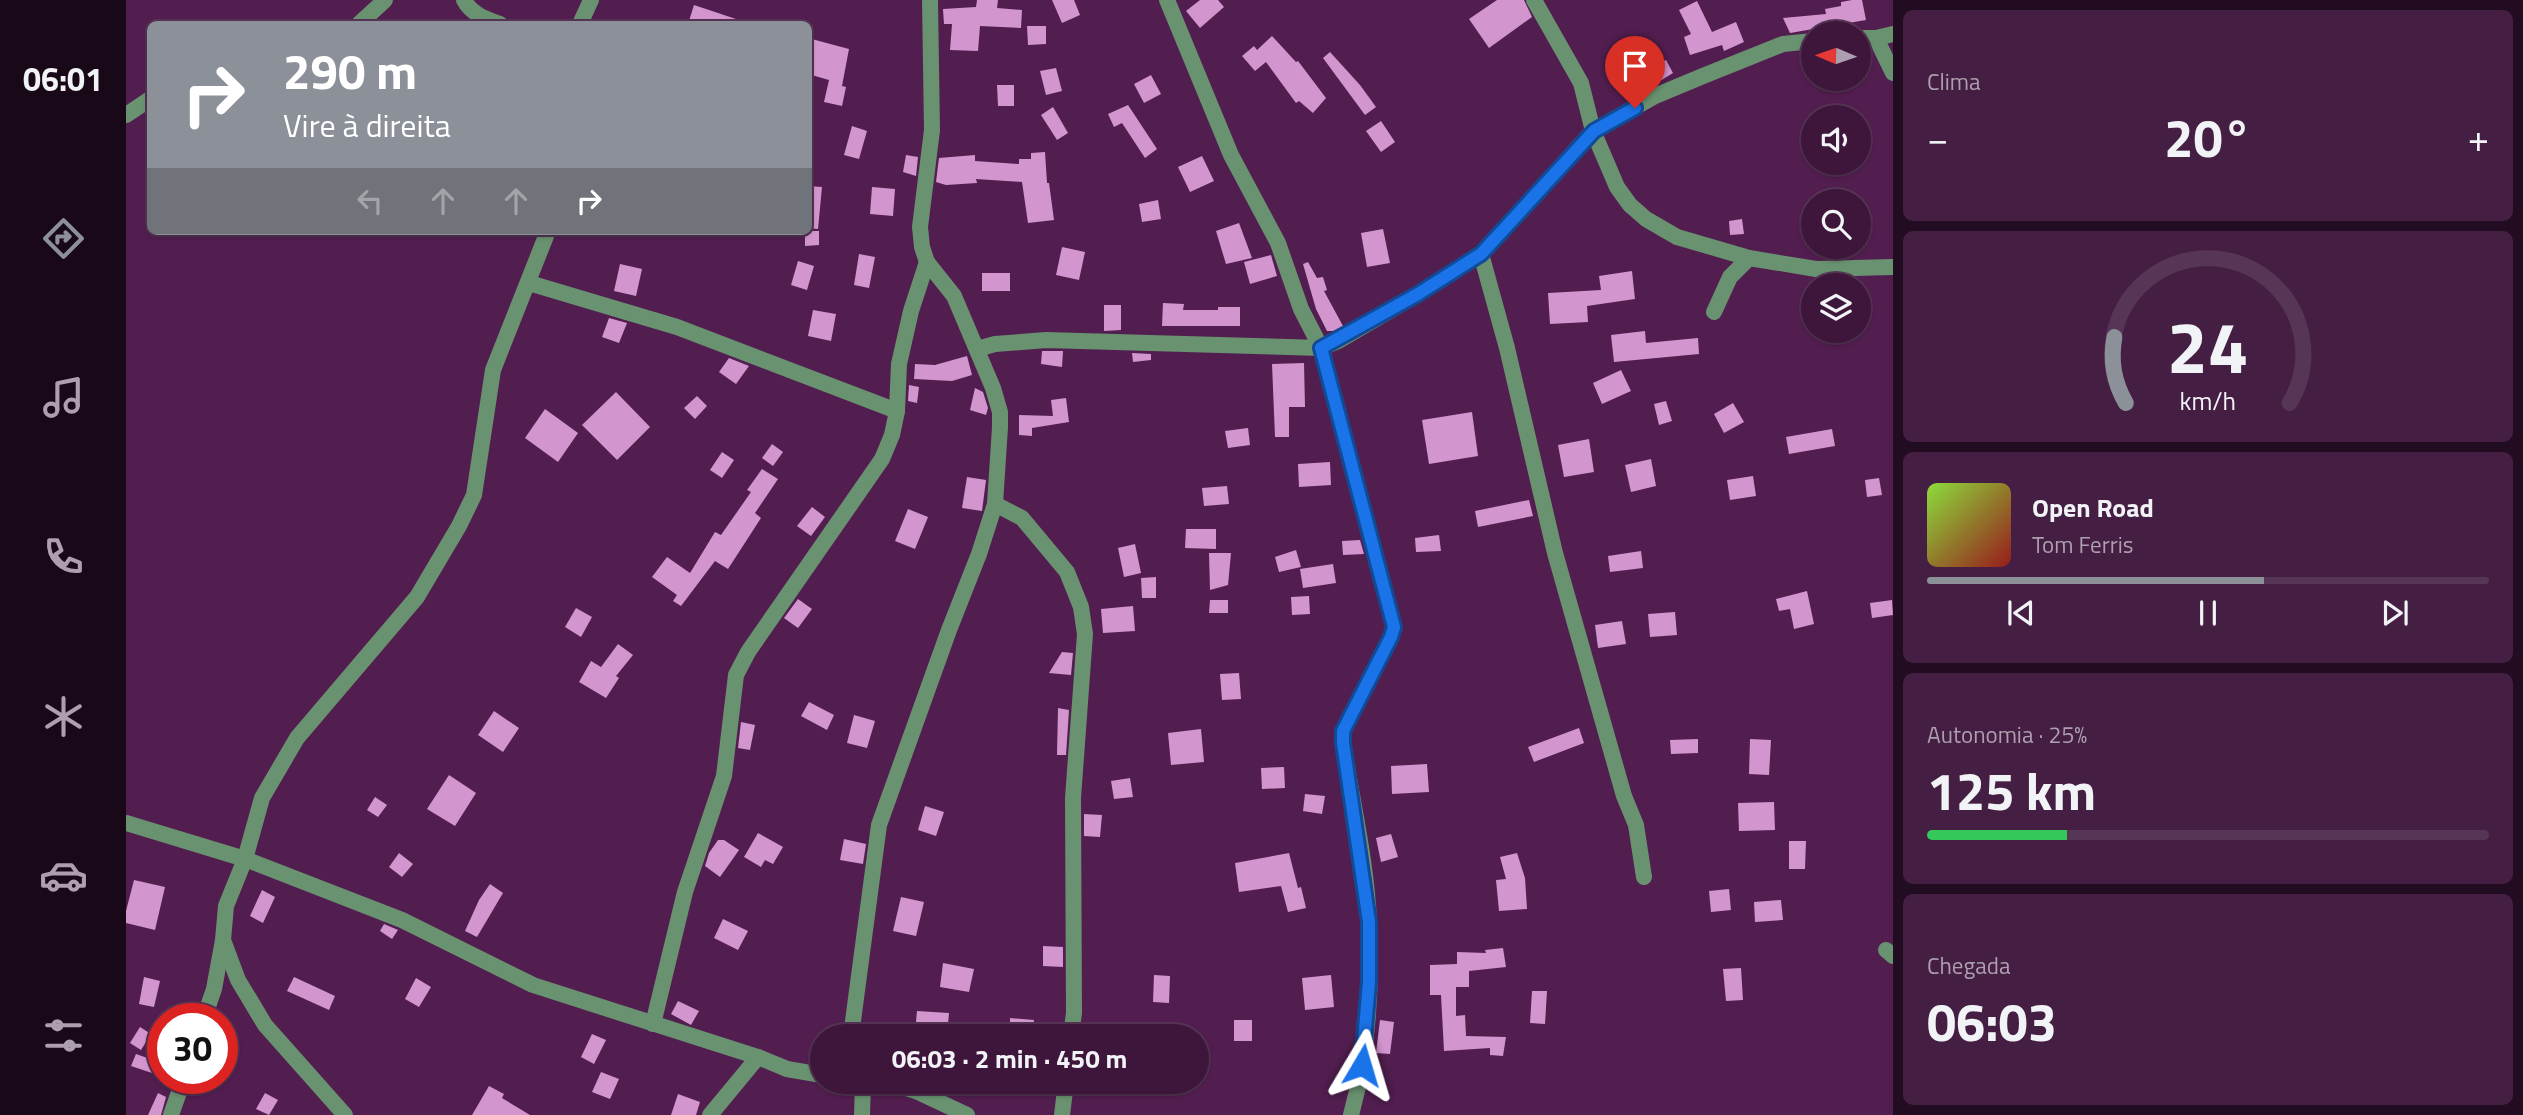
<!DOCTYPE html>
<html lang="pt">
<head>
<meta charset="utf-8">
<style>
  :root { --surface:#3e163c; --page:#451f43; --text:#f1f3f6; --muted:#ad9faf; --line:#573556; --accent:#8c9099 }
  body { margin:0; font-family:"Titillium Web",sans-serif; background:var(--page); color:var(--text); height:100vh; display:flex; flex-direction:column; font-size:26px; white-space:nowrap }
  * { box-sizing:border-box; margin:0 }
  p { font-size:23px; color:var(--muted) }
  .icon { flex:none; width:38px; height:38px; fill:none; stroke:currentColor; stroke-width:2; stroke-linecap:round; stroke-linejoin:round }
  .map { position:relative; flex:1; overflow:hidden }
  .panel { display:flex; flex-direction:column; gap:10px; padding:10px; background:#220c21; width:630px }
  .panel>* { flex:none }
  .guide { position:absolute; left:21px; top:21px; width:665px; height:214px; border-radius:10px; box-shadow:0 2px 5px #0004,0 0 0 2px var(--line); background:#8c9099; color:#fff; overflow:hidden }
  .needle { width:46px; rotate:272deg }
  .fabs { position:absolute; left:1675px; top:21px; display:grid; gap:14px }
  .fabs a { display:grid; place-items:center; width:70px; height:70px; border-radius:50%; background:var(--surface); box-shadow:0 2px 5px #0004,0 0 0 2px var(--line); font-size:35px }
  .speed { position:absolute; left:21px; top:1003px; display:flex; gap:14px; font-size:35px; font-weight:700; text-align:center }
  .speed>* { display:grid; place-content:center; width:91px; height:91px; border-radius:50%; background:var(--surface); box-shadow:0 2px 5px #0004,0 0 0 2px var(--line); line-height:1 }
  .speed .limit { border:10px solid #d22; background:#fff; color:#111 }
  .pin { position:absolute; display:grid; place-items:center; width:60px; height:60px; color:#fff; margin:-72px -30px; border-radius:50% 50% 50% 0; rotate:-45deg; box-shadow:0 0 7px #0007 }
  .pin .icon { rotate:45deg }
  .me { position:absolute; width:77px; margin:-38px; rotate:7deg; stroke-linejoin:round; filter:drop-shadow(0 0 5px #0008) }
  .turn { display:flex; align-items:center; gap:24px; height:147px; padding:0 21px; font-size:32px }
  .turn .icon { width:91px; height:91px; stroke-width:2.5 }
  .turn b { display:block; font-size:49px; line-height:60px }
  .lanes { display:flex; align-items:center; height:66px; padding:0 21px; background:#0003; justify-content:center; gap:35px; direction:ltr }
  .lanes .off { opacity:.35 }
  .big { font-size:52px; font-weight:700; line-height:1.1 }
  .panel .widget { flex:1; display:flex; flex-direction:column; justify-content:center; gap:10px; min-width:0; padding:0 24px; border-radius:10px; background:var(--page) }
  .panel .dial { align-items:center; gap:0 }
  .dial svg { height:182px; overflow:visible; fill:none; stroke:var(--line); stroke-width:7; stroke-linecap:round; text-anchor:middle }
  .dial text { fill:var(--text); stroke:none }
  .song { display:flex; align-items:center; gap:21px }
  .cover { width:84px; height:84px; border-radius:10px; background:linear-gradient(135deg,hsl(90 70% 55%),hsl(0 70% 35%)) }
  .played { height:7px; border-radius:4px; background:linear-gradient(90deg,var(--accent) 60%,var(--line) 60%) }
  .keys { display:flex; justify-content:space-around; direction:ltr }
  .heat { display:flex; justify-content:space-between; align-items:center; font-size:38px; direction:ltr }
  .charge { height:10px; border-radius:5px; background:linear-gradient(90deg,#34c759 25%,var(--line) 0) }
  .trip { position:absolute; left:684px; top:1024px; width:399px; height:70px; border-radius:35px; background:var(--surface); box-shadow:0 2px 5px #0004,0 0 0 2px var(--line); font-weight:700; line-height:70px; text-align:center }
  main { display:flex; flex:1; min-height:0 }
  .tab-bar { display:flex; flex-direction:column; width:126px; justify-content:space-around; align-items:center; background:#190918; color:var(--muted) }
  .tab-bar .icon { width:49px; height:49px }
  .tab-bar .current { color:var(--accent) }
  .tab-bar b { font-size:32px; color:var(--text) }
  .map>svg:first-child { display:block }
</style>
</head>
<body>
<main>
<nav class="tab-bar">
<b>06:01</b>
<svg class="icon current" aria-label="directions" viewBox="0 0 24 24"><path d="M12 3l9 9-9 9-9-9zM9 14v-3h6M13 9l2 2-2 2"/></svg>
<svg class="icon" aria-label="music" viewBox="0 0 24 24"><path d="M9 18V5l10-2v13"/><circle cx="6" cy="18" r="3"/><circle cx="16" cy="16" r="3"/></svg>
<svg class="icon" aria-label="phone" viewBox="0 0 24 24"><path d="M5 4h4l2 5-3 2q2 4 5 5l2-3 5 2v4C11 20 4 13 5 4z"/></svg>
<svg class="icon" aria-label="climate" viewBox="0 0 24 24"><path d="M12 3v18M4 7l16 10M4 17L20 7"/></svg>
<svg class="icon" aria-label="car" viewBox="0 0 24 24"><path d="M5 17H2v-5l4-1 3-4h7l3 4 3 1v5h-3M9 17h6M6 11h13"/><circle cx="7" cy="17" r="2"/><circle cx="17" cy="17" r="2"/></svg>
<svg class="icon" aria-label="filters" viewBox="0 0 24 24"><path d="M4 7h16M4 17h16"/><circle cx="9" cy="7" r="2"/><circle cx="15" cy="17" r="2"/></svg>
</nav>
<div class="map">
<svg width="1767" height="1115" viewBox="0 0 1767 1115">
  <rect width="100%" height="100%" fill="#521e50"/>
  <g fill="#d395ce">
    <polygon points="851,0 872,0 871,8 896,10 895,28 854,26 852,51 824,50 826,24 818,24 817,9 850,7"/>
    <polygon points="926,0 948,0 954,15 936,23"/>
    <polygon points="1074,0 1092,0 1098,7 1074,28 1060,11"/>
    <polygon points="1371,0 1398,0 1406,17 1363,48 1343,19"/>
    <polygon points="1726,0 1736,0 1740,20 1664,33 1657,18 1700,14 1699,9 1715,6 1715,2"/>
    <polygon points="1571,1 1586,32 1610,22 1618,42 1598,51 1596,45 1564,55 1558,37 1565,34 1553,10"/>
    <polygon points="568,5 619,22 619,24 562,24"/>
    <polygon points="901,26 920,26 920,44 902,45"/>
    <polygon points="1146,36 1170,62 1172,61 1200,98 1187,113 1173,101 1170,103 1140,62 1129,71 1116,56 1128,46 1131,50"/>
    <polygon points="682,38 723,49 716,86 720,87 716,106 698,102 703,80 682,74"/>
    <polygon points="1204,52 1234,85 1250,107 1239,115 1197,58"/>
    <polygon points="1540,60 1547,73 1534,81 1526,68"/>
    <polygon points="930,68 936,91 920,95 914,71"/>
    <polygon points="1025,75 1035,94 1018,103 1008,84"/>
    <polygon points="871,85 888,85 888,106 872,106"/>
    <polygon points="1002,105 1031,149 1019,158 996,123 988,127 982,114"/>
    <polygon points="927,107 942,133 931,140 915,115"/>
    <polygon points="1255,121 1269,142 1255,152 1240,131"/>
    <polygon points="726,126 741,131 733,159 718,155"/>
    <polygon points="919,152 921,183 923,183 928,220 902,223 896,182 850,179 851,183 820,185 810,182 813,158 849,155 849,161 893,164 893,159 905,159 905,153"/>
    <polygon points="780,155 792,157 790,176 777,172"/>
    <polygon points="1076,156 1088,181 1064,192 1052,167"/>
    <polygon points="682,186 696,187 692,229 682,228"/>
    <polygon points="746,187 769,189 767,216 744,214"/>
    <polygon points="1032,200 1035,219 1016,222 1013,204"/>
    <polygon points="1616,219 1618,234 1604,235 1603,221"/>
    <polygon points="1113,223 1126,258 1100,264 1090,231"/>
    <polygon points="1257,229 1264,263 1241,267 1235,233"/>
    <polygon points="679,231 693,231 693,245 679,246"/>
    <polygon points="936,247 959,252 953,280 930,275"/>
    <polygon points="733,254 749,257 743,288 728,285"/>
    <polygon points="1145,255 1151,276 1124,284 1118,262"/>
    <polygon points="672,261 688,266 681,290 665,285"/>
    <polygon points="1182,262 1191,278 1197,277 1201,290 1198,291 1217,326 1207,331 1201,331 1190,309 1177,264"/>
    <polygon points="494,264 516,269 510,296 488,291"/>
    <polygon points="1506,271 1509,299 1461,306 1462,322 1424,324 1422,293 1475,290 1473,276"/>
    <rect x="856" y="273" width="28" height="18"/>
    <polygon points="1037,303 1058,304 1057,310 1092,310 1092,307 1114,307 1114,326 1036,326"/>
    <polygon points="978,305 995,305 995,330 978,331"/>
    <polygon points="687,310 710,314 705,341 682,336"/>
    <polygon points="483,318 501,323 493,343 476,337"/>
    <polygon points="1519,331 1520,343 1572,338 1573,354 1488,362 1485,335"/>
    <polygon points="916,351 937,351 936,367 915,364"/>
    <polygon points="1006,353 1025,354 1025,360 1007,362"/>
    <polygon points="841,356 846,375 826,381 788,379 789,364 809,365"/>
    <polygon points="603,358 623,366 610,384 593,372"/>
    <polygon points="1178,363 1179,407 1163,407 1163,437 1149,437 1146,364"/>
    <polygon points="1495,370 1505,391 1476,404 1467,383"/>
    <polygon points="783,385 793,387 791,403 782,401"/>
    <polygon points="849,388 857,392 862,408 860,415 844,410"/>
    <polygon points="490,392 524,427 491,460 456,425"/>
    <polygon points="571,396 581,406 569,419 558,408"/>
    <polygon points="940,398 943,422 906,428 906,436 893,435 893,415 927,416 925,400"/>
    <polygon points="1540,401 1546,421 1533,425 1528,404"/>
    <polygon points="1607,403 1618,422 1598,433 1588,414"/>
    <polygon points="419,409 452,433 432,462 399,438"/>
    <polygon points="1346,412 1352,456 1303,464 1296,420"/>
    <polygon points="1122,428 1124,445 1102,448 1099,431"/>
    <polygon points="1706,429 1709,446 1663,454 1660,437"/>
    <polygon points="1463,439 1468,472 1438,477 1432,445"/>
    <polygon points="646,444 657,452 647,466 636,458"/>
    <polygon points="596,452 608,460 596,478 584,470"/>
    <polygon points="1525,459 1530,486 1505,492 1499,465"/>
    <polygon points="1204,462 1205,485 1173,487 1172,464"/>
    <polygon points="636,469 652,479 629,513 635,518 602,569 589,561 555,606 547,601 551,595 526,577 541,557 564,573 589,532 595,535 625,492 621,490"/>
    <polygon points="1627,476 1630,496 1604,500 1601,480"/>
    <polygon points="841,477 860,480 856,511 836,508"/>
    <polygon points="1753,478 1756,495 1741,497 1739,480"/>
    <polygon points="1101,486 1103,504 1078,506 1076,488"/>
    <polygon points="1403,500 1407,516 1352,527 1349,511"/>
    <polygon points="686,507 699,517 685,536 671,526"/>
    <polygon points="782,509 802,517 789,549 769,541"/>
    <polygon points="1060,529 1090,529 1090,549 1059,548"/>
    <polygon points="1313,535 1315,551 1290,552 1289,538"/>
    <polygon points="1234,540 1238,554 1217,555 1216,541"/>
    <polygon points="1009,544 1015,573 998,577 992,548"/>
    <polygon points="1170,550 1175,567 1153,572 1149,557"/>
    <polygon points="1515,551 1517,568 1484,572 1482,556"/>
    <polygon points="1083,553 1105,553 1102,585 1084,590"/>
    <polygon points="1207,564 1210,583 1177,588 1174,569"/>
    <polygon points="1030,577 1030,598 1016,598 1015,578"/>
    <polygon points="1681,591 1688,624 1668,629 1664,609 1653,611 1650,599"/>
    <polygon points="1183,596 1184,614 1166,615 1165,597"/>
    <polygon points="672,599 686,609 672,628 658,618"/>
    <polygon points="1084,600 1102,600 1102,613 1083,613"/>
    <polygon points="1766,600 1767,615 1746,618 1744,603"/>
    <polygon points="1007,606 1009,631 977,633 975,609"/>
    <polygon points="450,608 466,617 455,637 439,627"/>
    <polygon points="1549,612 1551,635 1524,637 1522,614"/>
    <polygon points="1496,621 1500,644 1472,648 1469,625"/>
    <polygon points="492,644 507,655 490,676 493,678 480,698 453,682 465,661 475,667"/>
    <polygon points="936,652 947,653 945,675 923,673"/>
    <polygon points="1113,673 1115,699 1096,700 1094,674"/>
    <polygon points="683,702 708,715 701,730 675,716"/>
    <polygon points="932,708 943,710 940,755 931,755"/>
    <polygon points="368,711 393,728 377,752 352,735"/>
    <polygon points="728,715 749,721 741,748 721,743"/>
    <polygon points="615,722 629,725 624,750 612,748"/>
    <polygon points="1453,728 1458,743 1408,762 1402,747"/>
    <polygon points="1075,729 1078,762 1045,765 1042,733"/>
    <polygon points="1572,739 1572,753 1545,754 1544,740"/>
    <polygon points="1624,739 1645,740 1643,775 1623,774"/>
    <polygon points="1301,764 1303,792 1266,794 1265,766"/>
    <polygon points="1158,767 1159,788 1136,789 1135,768"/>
    <polygon points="323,775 350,793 329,826 301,809"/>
    <polygon points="1004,778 1007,797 988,799 985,781"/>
    <polygon points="1179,794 1199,796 1196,814 1177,811"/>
    <polygon points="249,797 261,805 252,817 241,810"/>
    <polygon points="1648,802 1649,830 1613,831 1612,803"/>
    <polygon points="799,806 818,812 810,836 792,830"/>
    <polygon points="958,814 976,815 974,837 958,836"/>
    <polygon points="632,833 657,847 647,864 639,860 635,867 618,857"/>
    <polygon points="1265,834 1272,857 1255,862 1250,838"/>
    <polygon points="718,839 740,844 737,864 714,860"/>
    <polygon points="592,840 598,840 613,850 594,877 579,866 583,853"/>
    <polygon points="1663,841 1680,841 1679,869 1663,869"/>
    <polygon points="273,853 287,864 276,877 263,867"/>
    <polygon points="1163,853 1172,888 1175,887 1180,908 1162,912 1155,886 1113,892 1109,863"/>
    <polygon points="1391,853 1399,878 1401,909 1373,911 1370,880 1380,879 1374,857"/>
    <polygon points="8,880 39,887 29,930 0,923 0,911"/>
    <polygon points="364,884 377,893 351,937 339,931 353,900"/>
    <polygon points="1603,889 1605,910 1585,912 1583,891"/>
    <polygon points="136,890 149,897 137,923 124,916"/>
    <polygon points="775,897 798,902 790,936 767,931"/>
    <polygon points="1655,900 1657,920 1629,922 1628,902"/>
    <polygon points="597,919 622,931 612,950 588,938"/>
    <polygon points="258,924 272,930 266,939 254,931"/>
    <polygon points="917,946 937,947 937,967 917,966"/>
    <polygon points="1377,948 1380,967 1343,971 1343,987 1330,987 1330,1016 1339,1015 1340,1036 1380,1037 1377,1056 1364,1055 1364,1048 1318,1051 1315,995 1304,995 1304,965 1331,964 1331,952 1360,953 1359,950"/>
    <polygon points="817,963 848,969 843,992 814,987"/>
    <polygon points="1615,968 1617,1000 1600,1001 1597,969"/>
    <polygon points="1028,975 1044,976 1043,1003 1027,1002"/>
    <polygon points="1205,975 1208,1007 1179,1010 1176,978"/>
    <polygon points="18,977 34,981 28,1007 13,1004"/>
    <polygon points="168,977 209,996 203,1010 161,991"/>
    <polygon points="290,978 305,987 293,1007 279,999"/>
    <polygon points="1406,991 1421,991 1419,1024 1404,1023"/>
    <polygon points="552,1001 573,1011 565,1025 545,1014"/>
    <polygon points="791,1011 823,1013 821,1035 789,1033"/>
    <polygon points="884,1018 908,1020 907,1036 884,1036"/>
    <rect x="1108" y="1020" width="18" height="21"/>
    <polygon points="1254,1020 1268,1022 1264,1054 1250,1053"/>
    <polygon points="14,1027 25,1034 15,1050 4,1043"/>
    <polygon points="466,1034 480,1040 468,1064 455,1057"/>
    <polygon points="10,1054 30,1061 26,1073 5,1066"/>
    <polygon points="475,1072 493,1079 484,1099 466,1092"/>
    <polygon points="363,1086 378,1094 376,1098 404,1115 346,1115"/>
    <polygon points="32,1093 40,1097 35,1115 22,1115"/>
    <polygon points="139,1093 152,1100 143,1115 130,1109"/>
    <polygon points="552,1094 574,1102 570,1115 545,1115"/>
  </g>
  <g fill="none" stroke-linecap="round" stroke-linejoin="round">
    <g stroke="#699270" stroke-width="16">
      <path d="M338,0C345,14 360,19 374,24"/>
      <path d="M1041,0L1105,155L1152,243L1175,309L1195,348L1268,627L1265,637L1217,731V743C1226,801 1241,864 1243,923C1246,987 1242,1054 1225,1115"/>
      <polyline points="1408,0 1455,83 1467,131 1491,187 1504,205 1520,219 1551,237 1623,258 1690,269 1767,267"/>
      <polyline points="233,24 259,0"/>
      <polyline points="454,24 465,0"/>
      <polyline points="1732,38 1750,38 1767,34"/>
      <polyline points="1750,38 1767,73"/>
      <polyline points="0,115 24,99"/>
      <polyline points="1355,254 1381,348 1429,553 1498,796 1510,825 1518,877"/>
      <polyline points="403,283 551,327 771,411"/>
      <polyline points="1588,312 1604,277 1623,258"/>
      <polyline points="851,349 869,344 920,340 1195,348 1212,341 1292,294 1355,254 1467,131 1529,96 1577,76 1657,44 1687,41"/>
      <polyline points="869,504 896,518 941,572 955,607 959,634 947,798 948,1013 945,1036"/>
      <polyline points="0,823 119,859 276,920 407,985 632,1057 661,1069 696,1075"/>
      <polyline points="97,940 112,980 139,1025 219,1115"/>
      <polyline points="1760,950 1767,956"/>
      <polyline points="78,1018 88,989 97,940 100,906 119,859 136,798 171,738 291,597 333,526 348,495 367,370 422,231"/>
      <polyline points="527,1024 559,892 598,776 610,675 622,652 756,459 766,435 771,411 773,364 785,311 801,262"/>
      <polyline points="725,1036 753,825 823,630 853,554 869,504 874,427 874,412 867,388 828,296 801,262 796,247 794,227 806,130 804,0"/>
      <polyline points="761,1082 790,1091 841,1115"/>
      <polyline points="45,1115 58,1078"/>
      <polyline points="584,1115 632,1057"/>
      <polyline points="736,1115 737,1082"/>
      <polyline points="936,1115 940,1082"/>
    </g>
  </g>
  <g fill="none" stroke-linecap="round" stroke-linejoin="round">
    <defs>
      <polyline id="route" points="1236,1065 1243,982 1243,922 1217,743 1217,731 1265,637 1268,627 1195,348 1292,294 1355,254 1468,131 1509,108"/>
    </defs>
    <use href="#route" stroke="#114b97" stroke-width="18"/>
    <use href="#route" stroke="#1a73e8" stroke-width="12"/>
  </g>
</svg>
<div class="fabs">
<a><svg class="needle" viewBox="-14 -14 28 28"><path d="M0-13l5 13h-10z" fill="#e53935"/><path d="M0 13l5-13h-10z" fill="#ad9faf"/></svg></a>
<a><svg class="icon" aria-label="sound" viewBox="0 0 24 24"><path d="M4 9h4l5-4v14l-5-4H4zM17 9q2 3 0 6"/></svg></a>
<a><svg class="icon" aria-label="search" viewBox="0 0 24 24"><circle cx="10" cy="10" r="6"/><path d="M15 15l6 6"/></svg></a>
<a><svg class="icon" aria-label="layers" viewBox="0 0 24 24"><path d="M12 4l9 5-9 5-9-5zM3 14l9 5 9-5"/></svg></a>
</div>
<div class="speed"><div class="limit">30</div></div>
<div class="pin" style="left:1509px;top:108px;background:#d93025"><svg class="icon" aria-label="arrive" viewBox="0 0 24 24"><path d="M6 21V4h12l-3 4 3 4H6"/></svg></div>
<svg class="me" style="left:1236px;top:1065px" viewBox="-20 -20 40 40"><path d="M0-17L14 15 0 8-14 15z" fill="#1a73e8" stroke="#fff" stroke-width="4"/></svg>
<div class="trip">06:03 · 2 min · 450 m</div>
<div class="guide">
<div class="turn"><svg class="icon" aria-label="right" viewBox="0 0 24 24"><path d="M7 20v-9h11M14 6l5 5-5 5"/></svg><div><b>290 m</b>Vire à direita</div></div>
<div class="lanes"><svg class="icon off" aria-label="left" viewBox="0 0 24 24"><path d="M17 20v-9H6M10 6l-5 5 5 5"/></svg><svg class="icon off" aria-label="ahead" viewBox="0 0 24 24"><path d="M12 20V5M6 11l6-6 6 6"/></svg><svg class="icon off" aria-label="ahead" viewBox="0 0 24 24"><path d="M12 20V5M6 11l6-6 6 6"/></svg><svg class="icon" aria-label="right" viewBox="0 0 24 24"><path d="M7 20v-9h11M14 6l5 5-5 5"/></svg></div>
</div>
</div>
<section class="panel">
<div class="widget"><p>Clima</p>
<div class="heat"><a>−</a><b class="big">20°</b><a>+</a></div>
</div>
<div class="widget dial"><svg viewBox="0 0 100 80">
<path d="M14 69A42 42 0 1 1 86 69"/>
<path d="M14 69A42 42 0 0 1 9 40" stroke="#8c9099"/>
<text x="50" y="56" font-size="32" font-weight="700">24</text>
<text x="50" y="72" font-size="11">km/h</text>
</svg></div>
<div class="widget">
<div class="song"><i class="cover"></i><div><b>Open Road</b><p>Tom Ferris</p></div></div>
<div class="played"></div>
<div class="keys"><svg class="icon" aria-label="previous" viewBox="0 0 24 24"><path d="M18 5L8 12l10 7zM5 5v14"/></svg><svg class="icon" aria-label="pause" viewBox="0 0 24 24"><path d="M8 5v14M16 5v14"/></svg><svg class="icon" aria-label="next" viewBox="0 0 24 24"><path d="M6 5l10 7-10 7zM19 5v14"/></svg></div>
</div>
<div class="widget"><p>Autonomia · 25%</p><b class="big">125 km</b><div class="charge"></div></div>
<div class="widget"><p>Chegada</p><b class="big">06:03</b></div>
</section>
</main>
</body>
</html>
